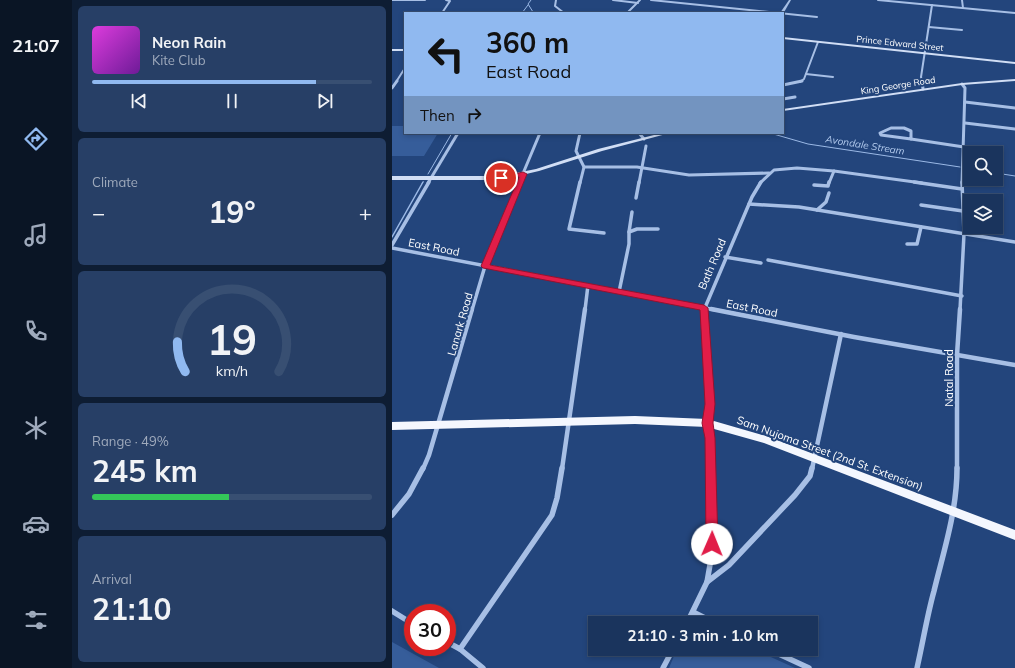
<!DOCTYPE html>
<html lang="en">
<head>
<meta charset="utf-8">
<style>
  :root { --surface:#1a345d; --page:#273f66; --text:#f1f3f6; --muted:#9faabc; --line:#384f72; --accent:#90b9f0 }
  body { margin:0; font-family:Mulish,sans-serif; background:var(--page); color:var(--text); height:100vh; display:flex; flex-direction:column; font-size:15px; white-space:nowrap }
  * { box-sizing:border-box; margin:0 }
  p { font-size:13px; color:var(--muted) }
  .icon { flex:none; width:22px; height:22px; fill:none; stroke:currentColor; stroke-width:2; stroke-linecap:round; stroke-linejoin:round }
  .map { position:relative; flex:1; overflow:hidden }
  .side { display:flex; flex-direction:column; gap:6px; padding:6px; background:#0e1d33; width:320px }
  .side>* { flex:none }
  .banner { position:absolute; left:12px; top:12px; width:380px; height:122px; border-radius:0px; box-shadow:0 2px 6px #0003,0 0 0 1px var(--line); background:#90b9f0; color:#111; overflow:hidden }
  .fabs { position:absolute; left:571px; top:146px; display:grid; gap:8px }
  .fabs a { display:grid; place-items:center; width:40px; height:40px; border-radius:0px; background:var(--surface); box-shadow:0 2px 6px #0003,0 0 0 1px var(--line); font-size:20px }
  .speed { position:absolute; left:12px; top:604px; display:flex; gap:8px; font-size:20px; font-weight:700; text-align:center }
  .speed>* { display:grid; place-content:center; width:52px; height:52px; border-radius:50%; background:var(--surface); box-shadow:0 2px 6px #0003,0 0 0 1px var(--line); line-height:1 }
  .speed .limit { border:6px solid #d22; background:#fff; color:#111 }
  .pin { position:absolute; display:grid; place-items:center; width:34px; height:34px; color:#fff; margin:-17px; border:2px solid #fff; border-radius:50%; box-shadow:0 1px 4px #0007 }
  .me { position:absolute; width:44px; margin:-22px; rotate:1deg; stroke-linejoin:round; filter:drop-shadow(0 0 3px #0008) }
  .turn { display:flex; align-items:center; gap:14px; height:84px; padding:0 16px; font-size:18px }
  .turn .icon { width:52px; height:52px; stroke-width:2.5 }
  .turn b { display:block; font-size:28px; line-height:34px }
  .then { display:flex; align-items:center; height:38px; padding:0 16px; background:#0003; gap:8px; font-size:15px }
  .big { font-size:30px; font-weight:700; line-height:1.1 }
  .side .tile { flex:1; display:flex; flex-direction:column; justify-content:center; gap:6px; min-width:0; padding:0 14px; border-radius:6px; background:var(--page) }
  .side .dial { align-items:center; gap:0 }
  .dial svg { height:104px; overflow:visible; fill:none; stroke:var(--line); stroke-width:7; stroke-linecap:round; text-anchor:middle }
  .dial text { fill:var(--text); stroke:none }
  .song { display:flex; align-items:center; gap:12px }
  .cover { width:48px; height:48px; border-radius:6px; background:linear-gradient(135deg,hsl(300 70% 55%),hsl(280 70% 35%)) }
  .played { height:4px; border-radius:2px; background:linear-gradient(90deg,var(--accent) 80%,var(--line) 80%) }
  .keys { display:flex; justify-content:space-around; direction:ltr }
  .heat { display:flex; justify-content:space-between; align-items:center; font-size:22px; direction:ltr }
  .charge { height:6px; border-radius:3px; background:linear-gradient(90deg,#34c759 49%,var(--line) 0) }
  .trip { position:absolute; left:196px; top:616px; width:230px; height:40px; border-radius:0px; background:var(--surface); box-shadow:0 2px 6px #0003,0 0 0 1px var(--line); font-weight:700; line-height:40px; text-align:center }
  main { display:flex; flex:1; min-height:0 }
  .menu { display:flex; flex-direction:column; width:72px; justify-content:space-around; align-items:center; background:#0a1525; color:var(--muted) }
  .menu .icon { width:28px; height:28px }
  .menu .selected { color:var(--accent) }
  .menu b { font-size:18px; color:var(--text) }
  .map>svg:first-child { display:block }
</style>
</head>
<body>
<main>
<nav class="menu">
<b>21:07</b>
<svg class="icon selected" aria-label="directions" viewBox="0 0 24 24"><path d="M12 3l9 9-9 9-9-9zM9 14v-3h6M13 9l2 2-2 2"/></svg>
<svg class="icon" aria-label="music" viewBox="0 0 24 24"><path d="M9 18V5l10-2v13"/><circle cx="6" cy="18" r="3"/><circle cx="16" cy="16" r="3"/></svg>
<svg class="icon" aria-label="phone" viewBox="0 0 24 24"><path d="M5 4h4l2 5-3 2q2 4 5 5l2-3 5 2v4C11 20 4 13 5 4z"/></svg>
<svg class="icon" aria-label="climate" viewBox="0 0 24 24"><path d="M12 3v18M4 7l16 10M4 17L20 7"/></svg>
<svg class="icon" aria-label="car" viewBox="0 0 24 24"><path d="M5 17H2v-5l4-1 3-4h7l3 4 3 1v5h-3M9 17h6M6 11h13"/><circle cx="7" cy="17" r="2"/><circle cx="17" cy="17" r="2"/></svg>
<svg class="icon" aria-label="filters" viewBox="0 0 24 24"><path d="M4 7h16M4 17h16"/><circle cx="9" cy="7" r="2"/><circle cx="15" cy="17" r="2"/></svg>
</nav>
<section class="side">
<div class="tile">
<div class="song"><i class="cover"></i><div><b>Neon Rain</b><p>Kite Club</p></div></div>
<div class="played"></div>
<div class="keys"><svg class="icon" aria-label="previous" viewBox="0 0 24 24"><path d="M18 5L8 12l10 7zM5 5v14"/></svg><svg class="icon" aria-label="pause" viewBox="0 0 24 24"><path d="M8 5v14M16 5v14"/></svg><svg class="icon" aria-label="next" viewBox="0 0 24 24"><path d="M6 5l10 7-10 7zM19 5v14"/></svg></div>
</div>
<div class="tile"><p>Climate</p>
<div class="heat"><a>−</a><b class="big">19°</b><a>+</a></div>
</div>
<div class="tile dial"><svg viewBox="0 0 100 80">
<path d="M14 69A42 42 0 1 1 86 69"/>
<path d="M14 69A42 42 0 0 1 8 46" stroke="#90b9f0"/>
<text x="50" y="56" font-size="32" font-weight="700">19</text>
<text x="50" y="72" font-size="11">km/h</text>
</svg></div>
<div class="tile"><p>Range · 49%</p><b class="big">245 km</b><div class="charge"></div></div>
<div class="tile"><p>Arrival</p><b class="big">21:10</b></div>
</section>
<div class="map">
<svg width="623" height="668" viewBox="0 0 623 668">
  <rect width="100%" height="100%" fill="#23457c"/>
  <g fill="#365d9a">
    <polygon points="0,126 13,126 13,133 46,133 32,156 0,156"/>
    <polygon points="0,642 47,668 0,668"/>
    <polygon points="285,649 361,649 403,668 277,668"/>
  </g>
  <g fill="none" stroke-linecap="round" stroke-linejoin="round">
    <g stroke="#9bb9e6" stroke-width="1">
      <polyline points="139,0 136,4 141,12 145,13"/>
      <polyline points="130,13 136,5"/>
      <polyline points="378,133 416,144 568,167"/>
      <polyline points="604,173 623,176"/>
      <polyline points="36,174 60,133"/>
      <polyline points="30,183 31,182"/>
    </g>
    <polyline stroke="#9bb9e6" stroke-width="1.5" points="0,237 31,182"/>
    <g stroke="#a7bfe5" stroke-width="2">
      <polyline points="0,0 33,0"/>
      <polyline points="164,0 163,6 172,13"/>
      <polyline points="221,0 246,3"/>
      <polyline points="259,0 425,17"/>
      <polyline points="486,0 623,13"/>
      <polyline points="570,0 571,8"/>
      <polyline points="50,13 58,1 54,0"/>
      <polyline points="235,13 248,0"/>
      <polyline points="537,27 570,30"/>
      <polyline points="414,74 441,77"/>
      <polyline points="4,82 13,68"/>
      <polyline points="408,82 412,79 426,42"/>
      <polyline points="530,82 529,77 540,5"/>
    </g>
    <g stroke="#a7bfe5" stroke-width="3">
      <polyline points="530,81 531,89"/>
      <polyline points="570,84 573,88 570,183"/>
      <polyline points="391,85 410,81"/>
      <polyline points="0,88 5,81"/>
      <polyline points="391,99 403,97"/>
      <polyline points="573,102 623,108"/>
      <polyline points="573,123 623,129"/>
      <polygon points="499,128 512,128 519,131 519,139 489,135 488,133"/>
      <polyline points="188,133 184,151 192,167 188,183"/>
      <polyline points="247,133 252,139"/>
      <polyline points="519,139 572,147"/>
      <polyline points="192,167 245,167 297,175 377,173"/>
      <polyline points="36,183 66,133"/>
      <polyline points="127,183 148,133"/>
      <polyline points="247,183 254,146"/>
      <polyline points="368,183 382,170 405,168 442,171 530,183"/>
      <polyline points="437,183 442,171"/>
    </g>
    <g stroke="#a7bfe5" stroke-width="3.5">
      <polyline points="188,182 177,229 212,233"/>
      <polyline points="522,182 570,189"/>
      <polyline points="422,185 436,186 437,182"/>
      <polyline points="244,198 247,182"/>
      <polyline points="357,204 407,207 623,242"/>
      <polyline points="529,205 571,211"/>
      <polyline points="425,210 434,202 437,193"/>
      <polyline points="237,232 240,212"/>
      <polyline points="515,244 525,244 529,227"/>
      <polyline points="0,245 37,182"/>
      <polyline points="0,248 324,310"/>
      <polyline points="333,257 369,263"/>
      <polyline points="376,260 570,296"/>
      <polyline points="227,292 237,244 237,232 245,229 266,229"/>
      <polyline points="80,310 93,266 128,182"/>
      <polyline points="193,310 196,285"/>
      <polyline points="312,310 360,197 369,182"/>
      <polyline points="568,310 572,234 570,182"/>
    </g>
    <g stroke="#a7bfe5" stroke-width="4.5">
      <polyline points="312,309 318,404 315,423 318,438 319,469"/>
      <polyline points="319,309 462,337 623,365"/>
      <polyline points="31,469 37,455 80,309"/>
      <polyline points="170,469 193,309"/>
      <polyline points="420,469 449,334"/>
      <polyline points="565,469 565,355 568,309"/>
    </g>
    <g stroke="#a7bfe5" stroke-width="5.5">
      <polyline points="0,515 17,494 31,468"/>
      <polyline points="315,582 337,565 403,495 418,476 420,468"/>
      <polyline points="0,611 21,624"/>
      <polyline points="301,612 323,623"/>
      <polyline points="295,623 315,582 319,559 319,468"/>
      <polyline points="55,642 68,649 91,668"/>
      <polyline points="68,649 160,515 165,498 170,468"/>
      <polyline points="376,649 417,668"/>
      <polyline points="271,668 281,649"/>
      <path d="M525,668C531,642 535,616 542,591C552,550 565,511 565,468"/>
    </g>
    <polygon fill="#a7bfe5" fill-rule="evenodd" points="397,0 399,0 391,14 388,13"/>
    <g fill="#d1def5" fill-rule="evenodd">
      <polygon points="391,37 623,62 623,64 391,39"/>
      <rect x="0" y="49" width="13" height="2"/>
      <polygon points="623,79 623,81 570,85 391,111 391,109 570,83"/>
      <polygon points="270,133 278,133 210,151 147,171 109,180 0,180 0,176 109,176 144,169 206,149"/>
    </g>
    <polygon fill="#f4f7fe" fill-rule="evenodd" points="243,416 315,419 374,436 623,530 623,540 372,443 315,427 243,424 0,430 0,422"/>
  </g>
  <polygon fill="#e11d48" stroke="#92132f" points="131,172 135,174 98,265 312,305 316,308 323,404 321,423 323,438 326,544 324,548 320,550 315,548 314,544 313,438 310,423 313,404 308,310 91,268 89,266 127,177 109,180 105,178"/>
  <g text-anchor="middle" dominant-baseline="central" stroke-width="4" stroke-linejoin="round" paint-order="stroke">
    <g font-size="9" fill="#fff" stroke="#23457c">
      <text transform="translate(508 43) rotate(6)">Prince Edward Street</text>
      <text transform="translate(506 85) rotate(-9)">King George Road</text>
    </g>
    <g font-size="10" font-style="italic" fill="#b2caed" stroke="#23457c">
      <text transform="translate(473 145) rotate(9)">Avondale Stream</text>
    </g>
    <g font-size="11" fill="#fff" stroke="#23457c">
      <text transform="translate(42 247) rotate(11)">East Road</text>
      <text transform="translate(320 264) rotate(-67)">Bath Road</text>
      <text transform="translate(360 308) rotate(11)">East Road</text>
      <text transform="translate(68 324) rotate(-74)">Lanark Road</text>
      <text transform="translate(557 378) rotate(-90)">Natal Road</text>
      <text transform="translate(438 453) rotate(20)">Sam Nujoma Street (2nd St. Extension)</text>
    </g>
  </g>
</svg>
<div class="fabs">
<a><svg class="icon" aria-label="search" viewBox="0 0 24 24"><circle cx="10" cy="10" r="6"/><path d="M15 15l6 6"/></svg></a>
<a><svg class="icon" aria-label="layers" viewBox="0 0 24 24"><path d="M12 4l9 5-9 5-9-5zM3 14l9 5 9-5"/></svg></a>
</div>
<div class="speed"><div class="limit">30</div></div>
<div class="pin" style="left:109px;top:178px;background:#d93025"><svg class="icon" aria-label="arrive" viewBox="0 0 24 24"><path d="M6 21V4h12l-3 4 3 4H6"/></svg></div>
<svg class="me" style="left:320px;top:544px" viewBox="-20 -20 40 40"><circle r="19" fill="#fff"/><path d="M0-13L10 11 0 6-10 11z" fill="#e11d48"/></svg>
<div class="trip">21:10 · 3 min · 1.0 km</div>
<div class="banner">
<div class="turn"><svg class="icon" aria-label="left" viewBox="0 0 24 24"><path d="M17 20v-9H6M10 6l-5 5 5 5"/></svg><div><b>360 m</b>East Road</div></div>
<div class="then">Then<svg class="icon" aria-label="right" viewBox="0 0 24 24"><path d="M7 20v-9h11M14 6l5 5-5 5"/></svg></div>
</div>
</div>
</main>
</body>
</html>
